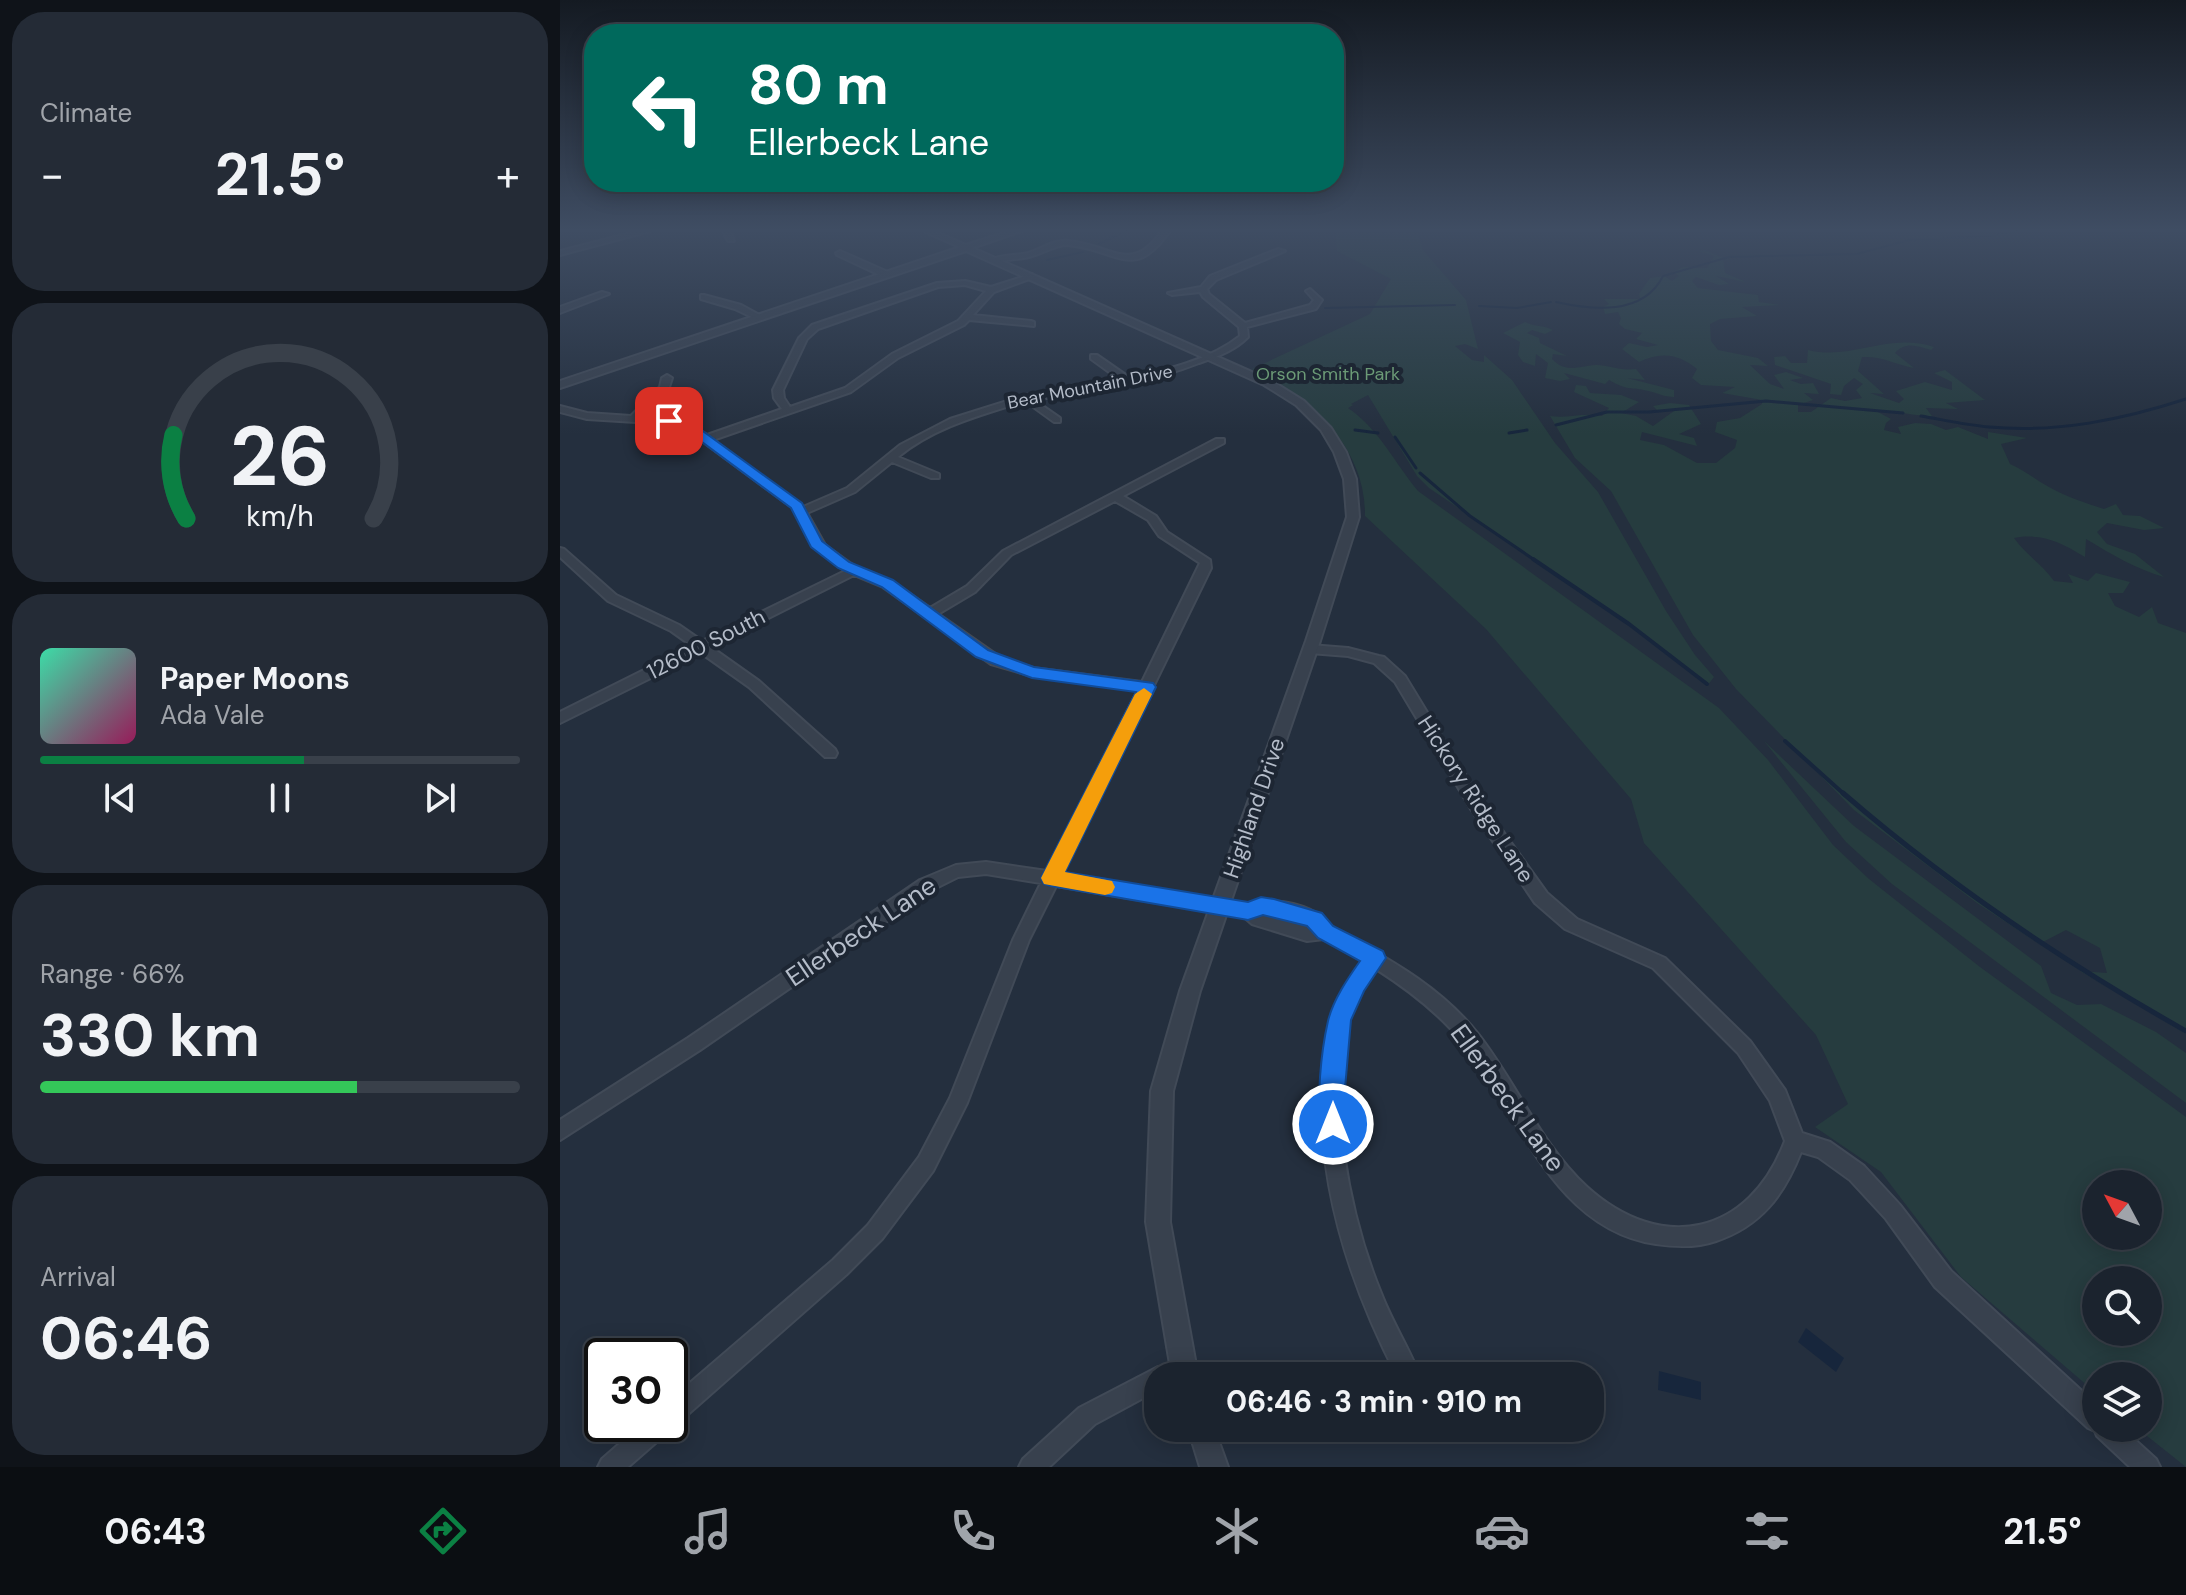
<!DOCTYPE html>
<html lang="en">
<head>
<meta charset="utf-8">
<style>
  :root { --surface:#1b232e; --page:#242b36; --text:#f1f3f6; --muted:#a0a4aa; --line:#39404a; --accent:#0b8043 }
  body { margin:0; font-family:"DM Sans",sans-serif; background:var(--page); color:var(--text); height:100vh; display:flex; flex-direction:column; font-size:30px; white-space:nowrap }
  * { box-sizing:border-box; margin:0 }
  p { font-size:26px; color:var(--muted) }
  .icon { flex:none; width:44px; height:44px; fill:none; stroke:currentColor; stroke-width:2; stroke-linecap:round; stroke-linejoin:round }
  .map { position:relative; flex:1; overflow:hidden }
  .panel { display:flex; flex-direction:column; gap:12px; padding:12px; background:#0f1319; width:560px }
  .panel>* { flex:none }
  .banner { position:absolute; left:24px; top:24px; width:760px; height:168px; border-radius:32px; box-shadow:0 4px 20px #0003,0 0 0 2px var(--line); background:#00695c; color:#fff; overflow:hidden }
  .needle { width:52px; rotate:311deg }
  .tools { position:absolute; left:1522px; top:1170px; display:grid; gap:16px }
  .tools a { display:grid; place-items:center; width:80px; height:80px; border-radius:50%; background:var(--surface); box-shadow:0 4px 20px #0003,0 0 0 2px var(--line); font-size:40px }
  .speed { position:absolute; left:24px; top:1338px; display:flex; gap:16px; font-size:40px; font-weight:700; text-align:center }
  .speed>* { display:grid; place-content:center; width:104px; height:104px; border-radius:50%; background:var(--surface); box-shadow:0 4px 20px #0003,0 0 0 2px var(--line); line-height:1 }
  .speed .limit { border:4px solid #111; border-radius:12px; background:#fff; color:#111 }
  .pin { position:absolute; display:grid; place-items:center; width:68px; height:68px; color:#fff; margin:-34px; border-radius:16px; box-shadow:0 4px 12px #0006 }
  .me { position:absolute; width:88px; margin:-44px; rotate:0deg; stroke-linejoin:round; filter:drop-shadow(0 0 6px #0008) }
  .turn { display:flex; align-items:center; gap:28px; height:168px; padding:0 32px; font-size:36px }
  .turn .icon { width:104px; height:104px; stroke-width:2.5 }
  .turn b { display:block; font-size:56px; line-height:68px }
  .big { font-size:60px; font-weight:700; line-height:1.1 }
  .panel .tile { flex:1; display:flex; flex-direction:column; justify-content:center; gap:12px; min-width:0; padding:0 28px; border-radius:32px; background:var(--page) }
  .panel .dial { align-items:center; gap:0 }
  .dial svg { height:208px; overflow:visible; fill:none; stroke:var(--line); stroke-width:7; stroke-linecap:round; text-anchor:middle }
  .dial text { fill:var(--text); stroke:none }
  .song { display:flex; align-items:center; gap:24px }
  .cover { width:96px; height:96px; border-radius:12px; background:linear-gradient(135deg,hsl(160 70% 55%),hsl(330 70% 35%)) }
  .played { height:8px; border-radius:4px; background:linear-gradient(90deg,var(--accent) 55%,var(--line) 55%) }
  .keys { display:flex; justify-content:space-around; direction:ltr }
  .heat { display:flex; justify-content:space-between; align-items:center; font-size:44px; direction:ltr }
  .charge { height:12px; border-radius:6px; background:linear-gradient(90deg,#34c759 66%,var(--line) 0) }
  .trip { position:absolute; left:584px; top:1362px; width:460px; height:80px; border-radius:32px; background:var(--surface); box-shadow:0 4px 20px #0003,0 0 0 2px var(--line); font-weight:700; line-height:80px; text-align:center }
  .menu { display:flex; height:128px; justify-content:space-around; align-items:center; background:#0b0e12; color:var(--muted) }
  .menu .icon { width:56px; height:56px }
  .menu .active { color:var(--accent) }
  .menu b { font-size:36px; color:var(--text) }
  main { display:flex; flex:1; min-height:0 }
  .map>svg:first-child { display:block }
</style>
</head>
<body>
<main>
<section class="panel">
<div class="tile"><p>Climate</p>
<div class="heat"><a>−</a><b class="big">21.5°</b><a>+</a></div>
</div>
<div class="tile dial"><svg viewBox="0 0 100 80">
<path d="M14 69A42 42 0 1 1 86 69"/>
<path d="M14 69A42 42 0 0 1 9 37" stroke="#0b8043"/>
<text x="50" y="56" font-size="32" font-weight="700">26</text>
<text x="50" y="72" font-size="11">km/h</text>
</svg></div>
<div class="tile">
<div class="song"><i class="cover"></i><div><b>Paper Moons</b><p>Ada Vale</p></div></div>
<div class="played"></div>
<div class="keys"><svg class="icon" aria-label="previous" viewBox="0 0 24 24"><path d="M18 5L8 12l10 7zM5 5v14"/></svg><svg class="icon" aria-label="pause" viewBox="0 0 24 24"><path d="M8 5v14M16 5v14"/></svg><svg class="icon" aria-label="next" viewBox="0 0 24 24"><path d="M6 5l10 7-10 7zM19 5v14"/></svg></div>
</div>
<div class="tile"><p>Range · 66%</p><b class="big">330 km</b><div class="charge"></div></div>
<div class="tile"><p>Arrival</p><b class="big">06:46</b></div>
</section>
<div class="map">
<svg width="1626" height="1467" viewBox="0 0 1626 1467">
  <rect width="100%" height="100%" fill="#242f3e"/>
  <g fill="#263c3f" fill-rule="evenodd">
    <path d="M775,229H857L863,250L906,300L918,349L905,344L895,346L912,360L924,362V355L952,380L995,443L1038,492L1106,611L1135,655L1154,677L1147,686L1072,626L869,488L857,476L808,395L791,404L793,405L788,408C819,429 834,462 858,491L1159,708L1208,760L1273,845L1309,879L1420,967L1626,1117V1467L1577,1428H1588V1376H1536V1393L1401,1277L1321,1172L1255,1127L1288,1104L1256,1035L1084,843L1071,799L926,629L805,516C806,446 750,398 692,369L810,314L831,279L777,251ZM1536,1184H1588V1236H1536ZM1536,1280H1588V1332H1536Z"/>
    <path d="M1145,250L1163,258L1165,273L1186,282L1156,276L1169,284L1159,285L1136,277L1132,281L1138,288L1198,295L1199,302L1220,305L1182,307L1197,316L1160,319L1150,324L1151,341L1158,350L1198,358L1208,366L1190,365L1210,384L1224,389L1214,375L1226,372L1243,378L1230,380L1241,384L1253,383L1259,394L1244,393L1253,400L1238,405V412H1251L1271,398L1285,401L1302,398L1296,390L1303,384L1294,378L1284,386L1281,395L1270,394L1271,384L1215,365L1214,357L1225,356L1231,363H1247L1248,350C1292,361 1327,332 1374,347L1371,350C1358,346 1345,341 1335,353L1354,368C1333,364 1324,356 1302,357L1298,371L1324,394L1310,393L1339,403L1344,399L1336,391L1365,382L1392,390V382L1374,373L1385,370L1425,400L1386,403L1398,409L1366,408L1372,416C1353,416 1335,410 1316,411L1331,419L1326,423L1324,430L1341,434L1338,427L1355,423L1371,424L1386,430L1398,427L1428,439V432L1467,438L1441,444L1450,464C1466,471 1476,480 1489,487C1506,497 1526,503 1544,509L1556,504L1563,515L1580,516L1604,528L1584,530L1547,523L1537,532L1547,544L1575,554L1604,577C1576,569 1551,554 1526,539L1525,557C1500,542 1483,533 1454,538C1466,555 1482,564 1494,581L1513,583L1508,574L1528,581L1536,573L1570,582L1563,593H1548L1555,606L1579,617L1592,607L1598,623L1626,633V1034L1520,971L1547,973L1540,948L1506,930L1479,944L1417,903L1294,810L1176,689L1133,635L1051,491L1015,458L990,416C1008,419 1023,412 1042,416L1049,408L1014,392L1016,385L1026,386L1030,393L1061,395L1079,402L1061,413L1076,416L1093,426L1114,411H1098L1093,406L1110,403L1129,405L1141,424L1119,434L1134,438L1137,446L1082,432L1080,440L1104,445L1137,463H1156L1175,448L1177,440L1155,432L1157,422L1180,418L1202,404V400L1162,393L1175,387L1141,385L1132,378L1137,369C1120,354 1100,351 1079,362L1062,349L1069,343L1087,347L1098,345L1076,339L1082,333L1065,329L1059,324L1061,318L1058,312L1045,314L1043,307L1049,304L1044,299H1080L1079,294L1090,278L1104,276L1112,281L1119,276L1113,272L1123,267L1147,268L1154,256L1139,251Z"/>
    <path d="M965,322C975,327 983,325 993,330L985,334L972,330L967,333L979,338L980,343L1007,356L993,354L992,359C1007,374 1018,366 1036,365C1050,365 1058,371 1076,369L1085,380L1067,378L1114,390V397C1104,397 1098,393 1088,391C1069,386 1070,392 1049,380L1045,384L1004,373L1010,379L1000,381L985,378L988,363L976,354L975,366L963,362L958,355L960,342L943,333Z"/>
    <polygon points="1204,741 1294,826 1481,966 1491,993 1517,1005 1541,1004 1596,1032 1626,1053 1626,1103 1332,884 1286,842"/>
  </g>
  <g fill="#17263c">
    <polygon points="1246,1328 1284,1358 1276,1372 1238,1342"/>
    <polygon points="1099,1371 1141,1382 1141,1400 1098,1390"/>
  </g>
  <g fill="none" stroke-linecap="round" stroke-linejoin="round">
    <g stroke="#17263c" stroke-width="2">
      <polyline points="1468,229 1488,229"/>
      <polyline points="539,244 569,229"/>
      <polyline points="487,260 523,252"/>
      <path d="M996,302C1032,310 1083,316 1103,276L1169,257L1297,254L1349,240L1430,236L1464,229"/>
      <polyline points="919,306 957,308 991,302"/>
      <polyline points="765,308 895,305"/>
    </g>
    <g stroke="#17263c" stroke-width="3">
      <path d="M1361,416C1384,420 1406,425 1429,427C1497,433 1562,420 1626,399"/>
      <polyline points="996,425 1047,412 1089,412 1206,401 1343,413"/>
      <polyline points="795,430 818,433"/>
      <polyline points="949,433 967,430"/>
      <polyline points="835,437 856,468"/>
      <polyline points="860,473 910,516 976,561"/>
    </g>
    <g stroke="#17263c" stroke-width="4">
      <polyline points="973,559 1069,624 1147,684"/>
      <polyline points="1225,741 1285,795"/>
    </g>
    <path stroke="#17263c" stroke-width="5" d="M1283,793C1389,885 1504,962 1626,1031"/>
    <defs>
      <g id="minor">
        <polygon points="86,229 98,229 0,255 0,251"/>
        <polygon points="162,229 170,229 174,241 168,241"/>
        <polygon points="359,229 369,229 406,245 456,229 467,229 406,250"/>
        <path d="M603,229H611C574,285 556,248 507,245C495,245 484,253 472,256C460,260 447,259 435,262L431,260C442,254 455,256 468,253C482,249 494,239 509,241C552,245 572,276 603,229Z"/>
        <path d="M718,249L725,251L656,280L647,289L649,294L685,323L750,305L754,300L746,291L750,289L762,300L756,309L687,327L688,337C674,351 658,356 639,363C586,384 531,391 474,400L500,418V422H494L465,401C421,415 374,427 338,457L379,474V478H371L332,462L295,492L247,513L265,545L297,568L331,581L370,608L407,586L443,551L656,439H664V443L563,496L596,516L607,532L650,560L651,568L502,874L688,904C711,898 738,902 758,914C765,919 770,926 777,930C828,959 880,986 918,1034C956,1082 981,1145 1027,1187C1101,1254 1189,1236 1225,1141L1210,1101L1178,1053L1093,968L1005,929L975,903L911,809L835,682L814,663L788,656L750,653L744,649L750,645L788,648L819,656L824,657L845,676L921,801L987,893L1017,919L1105,958L1190,1041L1225,1090L1242,1133L1270,1142L1304,1166L1340,1205L1391,1271L1536,1404V1428H1562L1596,1459L1600,1467H1570L1537,1436L1535,1431L1528,1428L1375,1287L1326,1219L1290,1180L1258,1157L1241,1152C1224,1195 1201,1226 1156,1241C1136,1248 1116,1247 1096,1244C994,1229 960,1116 904,1044C880,1014 849,990 816,969C807,983 797,996 791,1011C763,1089 790,1218 821,1293C832,1322 849,1348 860,1376H837C791,1287 758,1189 762,1087C763,1063 765,1037 772,1014C779,995 791,978 803,961L764,939L747,941L692,924L684,917L496,886L469,940L407,1103L373,1171L322,1239L287,1274L118,1423L111,1426L108,1432L68,1467H38L42,1459L82,1424H110V1400L273,1260L308,1225L359,1157L390,1098L453,940L481,883L426,874L398,877L372,890L140,1050L0,1140V1120L128,1038L360,880L396,865L426,862L487,871L578,690L472,676L431,664L323,587L294,575L151,647L199,681L275,749L277,753L275,757H265L189,687L141,653L0,723V712L132,646L111,631L48,601L0,557V548L4,549L56,595L119,625L142,641L285,571L256,549L233,508L131,433L108,424L27,419L0,412V406L27,413L71,416L100,387L102,378L107,375L112,378L108,390L81,416C105,418 127,420 147,435L222,409L214,398L213,390L239,338L252,325L377,283L405,281L431,287L472,274V278L434,292L413,315L471,321L474,322V326L409,320L404,325L338,358L291,392L153,440L243,507L287,488L340,445L390,419L466,395L560,380L531,359V355H537L570,378C606,370 650,360 680,336L679,327L643,297L640,292L612,295L608,293L641,287L650,276ZM405,285L426,291L398,321L332,354L285,388L230,407L224,398L223,390L247,339L258,329L378,287ZM555,501L588,520L599,536L640,563L582,682L473,668L441,658L378,614L415,592L451,555ZM706,915L729,917L750,927H747Z"/>
        <polygon points="280,251 330,273 331,275 324,277 277,255 276,253"/>
        <polygon points="42,292 49,294 0,313 0,307"/>
        <polygon points="144,295 181,305 203,317 196,319 175,309 141,299 141,295"/>
        <polygon points="598,1367 606,1370 608,1376 598,1376 598,1390 535,1424 489,1467 459,1467 463,1459 519,1408"/>
      </g>
      <g id="tertiary">
        <polygon points="406,245 712,381 744,401 771,428 786,452 796,479 799,517 760,641 640,991 613,1091 610,1222 638,1376 612,1376 586,1222 591,1091 620,991 746,641 787,517 784,479 774,452 761,430 736,405 704,385 406,251 0,388 0,381"/>
        <polygon points="628,1428 654,1428 668,1467 640,1467"/>
      </g>
    </defs>
    <use href="#minor" stroke="#414a57" stroke-width="4"/>
    <use href="#tertiary" stroke="#414a57" stroke-width="4"/>
    <use href="#minor" fill="#38414e" fill-rule="evenodd"/>
    <use href="#tertiary" fill="#38414e" fill-rule="evenodd"/>
  </g>
  <linearGradient id="sky" x2="0" y2="1"><stop stop-color="#141a22"/><stop offset="0.53" stop-color="#3f4d63"/><stop offset="1" stop-color="#3f4d63" stop-opacity="0"/></linearGradient>
  <rect width="1626" height="434" fill="url(#sky)"/>
  <path fill="#1a73e8" stroke="#114b97" stroke-width="2" d="M109,417L140,429L242,503L262,541L289,562L333,580L428,650L474,667L593,683L596,687L505,872L688,902L701,897L714,899L762,913L773,926L823,951L826,958L804,991L791,1020L784,1100L785,1124L782,1132L773,1136L764,1132C754,1108 762,1047 768,1021C773,1000 788,978 800,961L758,938L747,926L703,915L688,920L491,886L484,884L481,878L576,692L472,678L416,657L322,587L278,568L251,547L231,508L131,434L104,424V418Z"/>
  <polygon fill="#f59e0b" points="584,688 592,694 505,872 552,881 555,887 552,893 545,895 484,884 481,878 575,694"/>
  <g text-anchor="middle" dominant-baseline="central" stroke-width="8" stroke-linejoin="round" paint-order="stroke">
    <g font-size="18" fill="#6b9a76" stroke="#1d2633">
      <text x="768" y="374">Orson Smith Park</text>
    </g>
    <g font-size="18" fill="#b4bcc9" stroke="#1d2633">
      <text transform="translate(530 387) rotate(-11)">Bear Mountain Drive</text>
    </g>
    <g font-size="22" fill="#b4bcc9" stroke="#1d2633">
      <text transform="translate(146 644) rotate(-27)">12600 South</text>
      <text transform="translate(916 799) rotate(57)">Hickory Ridge Lane</text>
      <text transform="translate(694 808) rotate(-71)">Highland Drive</text>
    </g>
    <g font-size="26" fill="#b4bcc9" stroke="#1d2633">
      <text transform="translate(301 931) rotate(-34)">Ellerbeck Lane</text>
      <text transform="translate(948 1098) rotate(54)">Ellerbeck Lane</text>
    </g>
  </g>
</svg>
<div class="tools">
<a><svg class="needle" viewBox="-14 -14 28 28"><path d="M0-13l5 13h-10z" fill="#e53935"/><path d="M0 13l5-13h-10z" fill="#a0a4aa"/></svg></a>
<a><svg class="icon" aria-label="search" viewBox="0 0 24 24"><circle cx="10" cy="10" r="6"/><path d="M15 15l6 6"/></svg></a>
<a><svg class="icon" aria-label="layers" viewBox="0 0 24 24"><path d="M12 4l9 5-9 5-9-5zM3 14l9 5 9-5"/></svg></a>
</div>
<div class="speed"><div class="limit">30</div></div>
<div class="pin" style="left:109px;top:421px;background:#d93025"><svg class="icon" aria-label="arrive" viewBox="0 0 24 24"><path d="M6 21V4h12l-3 4 3 4H6"/></svg></div>
<svg class="me" style="left:773px;top:1124px" viewBox="-20 -20 40 40"><circle r="17" fill="#1a73e8" stroke="#fff" stroke-width="3"/><path d="M0-11L8 9 0 5-8 9z" fill="#fff"/></svg>
<div class="trip">06:46 · 3 min · 910 m</div>
<div class="banner">
<div class="turn"><svg class="icon" aria-label="left" viewBox="0 0 24 24"><path d="M17 20v-9H6M10 6l-5 5 5 5"/></svg><div><b>80 m</b>Ellerbeck Lane</div></div>
</div>
</div>
</main>
<nav class="menu">
<b>06:43</b>
<svg class="icon active" aria-label="directions" viewBox="0 0 24 24"><path d="M12 3l9 9-9 9-9-9zM9 14v-3h6M13 9l2 2-2 2"/></svg>
<svg class="icon" aria-label="music" viewBox="0 0 24 24"><path d="M9 18V5l10-2v13"/><circle cx="6" cy="18" r="3"/><circle cx="16" cy="16" r="3"/></svg>
<svg class="icon" aria-label="phone" viewBox="0 0 24 24"><path d="M5 4h4l2 5-3 2q2 4 5 5l2-3 5 2v4C11 20 4 13 5 4z"/></svg>
<svg class="icon" aria-label="climate" viewBox="0 0 24 24"><path d="M12 3v18M4 7l16 10M4 17L20 7"/></svg>
<svg class="icon" aria-label="car" viewBox="0 0 24 24"><path d="M5 17H2v-5l4-1 3-4h7l3 4 3 1v5h-3M9 17h6M6 11h13"/><circle cx="7" cy="17" r="2"/><circle cx="17" cy="17" r="2"/></svg>
<svg class="icon" aria-label="filters" viewBox="0 0 24 24"><path d="M4 7h16M4 17h16"/><circle cx="9" cy="7" r="2"/><circle cx="15" cy="17" r="2"/></svg>
<b>21.5°</b>
</nav>
</body>
</html>
